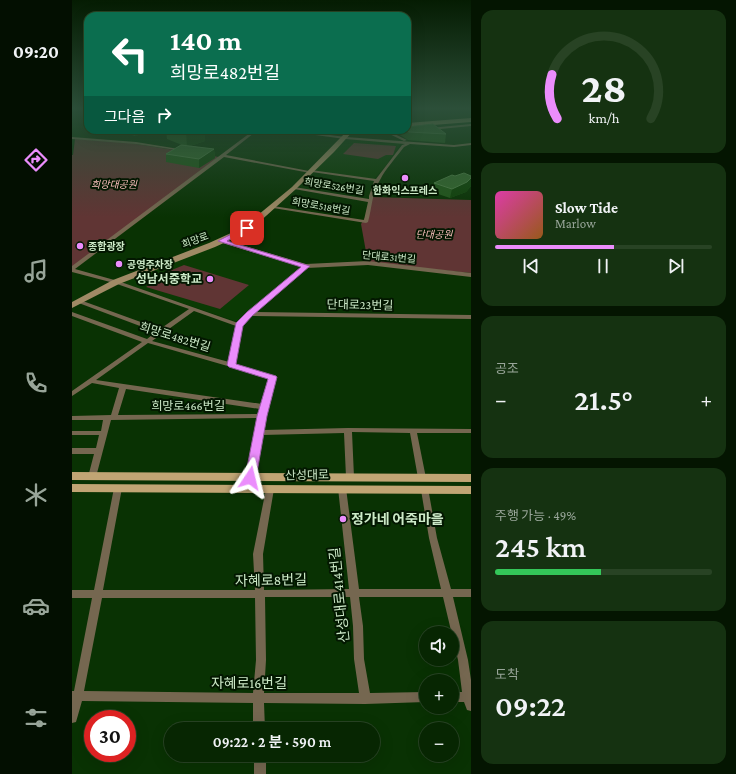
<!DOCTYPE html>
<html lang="ko">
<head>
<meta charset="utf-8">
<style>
  :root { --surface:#072602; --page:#153211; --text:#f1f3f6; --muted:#98a599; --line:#284324; --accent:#eb8dfc }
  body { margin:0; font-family:"Crimson Pro","Noto Sans KR",serif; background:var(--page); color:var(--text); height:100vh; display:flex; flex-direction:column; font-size:15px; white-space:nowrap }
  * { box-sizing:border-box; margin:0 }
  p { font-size:13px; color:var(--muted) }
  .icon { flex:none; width:22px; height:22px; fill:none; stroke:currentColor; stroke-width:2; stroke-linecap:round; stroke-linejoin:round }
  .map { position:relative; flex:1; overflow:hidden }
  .panel { display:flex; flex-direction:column; gap:10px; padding:10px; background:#041501; width:265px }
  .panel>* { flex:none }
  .top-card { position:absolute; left:12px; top:12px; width:327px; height:122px; border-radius:12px; box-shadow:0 4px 16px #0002,0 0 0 1px var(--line); background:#0b6e4f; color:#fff; overflow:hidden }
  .controls { position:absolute; left:347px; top:626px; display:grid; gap:8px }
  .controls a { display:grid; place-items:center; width:40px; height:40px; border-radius:50%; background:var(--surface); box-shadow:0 4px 16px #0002,0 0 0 1px var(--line); font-size:20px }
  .speed { position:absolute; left:12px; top:710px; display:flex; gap:8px; font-size:20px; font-weight:700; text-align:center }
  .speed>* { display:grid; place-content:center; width:52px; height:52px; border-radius:50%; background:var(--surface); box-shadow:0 4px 16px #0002,0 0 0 1px var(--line); line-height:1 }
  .speed .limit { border:6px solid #d22; background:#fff; color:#111 }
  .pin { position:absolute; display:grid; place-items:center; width:34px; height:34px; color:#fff; margin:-17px; border-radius:8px; box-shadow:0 2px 6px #0006 }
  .me { position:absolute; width:44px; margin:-22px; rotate:10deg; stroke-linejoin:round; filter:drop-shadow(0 0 3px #0008) }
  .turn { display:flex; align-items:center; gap:14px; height:84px; padding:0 20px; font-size:18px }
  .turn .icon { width:52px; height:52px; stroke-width:2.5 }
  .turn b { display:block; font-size:28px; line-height:34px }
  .then { display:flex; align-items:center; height:38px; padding:0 20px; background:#0003; gap:8px; font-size:15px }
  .big { font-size:30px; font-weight:600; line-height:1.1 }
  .panel .widget { flex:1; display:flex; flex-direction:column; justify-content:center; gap:6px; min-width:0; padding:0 14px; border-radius:12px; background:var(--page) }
  .panel .dial { align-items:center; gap:0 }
  .dial svg { height:104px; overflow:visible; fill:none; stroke:var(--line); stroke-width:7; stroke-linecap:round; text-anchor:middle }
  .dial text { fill:var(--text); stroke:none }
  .song { display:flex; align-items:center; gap:12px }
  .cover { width:48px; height:48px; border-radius:6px; background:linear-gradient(135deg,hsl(320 70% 55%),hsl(30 70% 35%)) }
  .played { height:4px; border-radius:2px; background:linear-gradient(90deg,var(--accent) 55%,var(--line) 55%) }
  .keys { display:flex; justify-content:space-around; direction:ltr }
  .heat { display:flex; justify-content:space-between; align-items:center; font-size:22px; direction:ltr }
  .charge { height:6px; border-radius:3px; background:linear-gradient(90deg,#34c759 49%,var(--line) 0) }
  .trip { position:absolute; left:92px; top:722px; width:216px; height:40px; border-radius:20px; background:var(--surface); box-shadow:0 4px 16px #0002,0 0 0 1px var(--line); font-weight:600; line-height:40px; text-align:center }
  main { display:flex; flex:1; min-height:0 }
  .dock { display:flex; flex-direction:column; width:72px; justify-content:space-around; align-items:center; background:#030f01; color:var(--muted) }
  .dock .icon { width:28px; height:28px }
  .dock .current { color:var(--accent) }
  .dock b { font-size:18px; color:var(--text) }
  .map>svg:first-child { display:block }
</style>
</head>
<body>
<main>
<nav class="dock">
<b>09:20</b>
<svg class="icon current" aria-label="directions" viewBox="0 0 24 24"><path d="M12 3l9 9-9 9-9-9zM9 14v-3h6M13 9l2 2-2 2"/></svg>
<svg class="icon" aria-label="music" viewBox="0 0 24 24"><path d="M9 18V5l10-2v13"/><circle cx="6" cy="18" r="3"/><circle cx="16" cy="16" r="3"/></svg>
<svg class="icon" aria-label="phone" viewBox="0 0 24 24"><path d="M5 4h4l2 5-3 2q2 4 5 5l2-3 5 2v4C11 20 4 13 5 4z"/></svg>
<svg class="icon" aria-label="climate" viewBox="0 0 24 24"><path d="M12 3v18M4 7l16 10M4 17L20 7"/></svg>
<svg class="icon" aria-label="car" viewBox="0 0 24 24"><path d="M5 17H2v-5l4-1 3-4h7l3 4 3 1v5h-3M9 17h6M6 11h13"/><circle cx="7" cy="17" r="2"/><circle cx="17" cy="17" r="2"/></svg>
<svg class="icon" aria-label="filters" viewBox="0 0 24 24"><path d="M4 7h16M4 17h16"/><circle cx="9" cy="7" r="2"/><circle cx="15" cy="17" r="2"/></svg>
</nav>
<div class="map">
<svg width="399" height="774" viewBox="0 0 399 774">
  <rect width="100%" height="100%" fill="#093203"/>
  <g fill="#0b3a04">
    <polygon points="274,139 330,142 314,165 302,179 242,171"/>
    <polygon points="154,243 234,266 178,314 166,322 50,283 65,274"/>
  </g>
  <g fill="#603534">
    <polygon points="3,139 58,143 147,157 0,268 0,155 1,155"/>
    <polygon points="282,143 324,146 321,155 314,155 306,159 271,154"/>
    <polygon points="300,197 399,200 399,273 296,263 289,224 294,216"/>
    <polygon points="112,265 177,285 148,309 74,287 95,272"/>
  </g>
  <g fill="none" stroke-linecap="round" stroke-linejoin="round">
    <g fill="#756750" fill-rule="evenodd">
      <polygon points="399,124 399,126 358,130 356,129 358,128"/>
      <path d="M182,130H186L154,155L237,171L239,170L304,179L330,145L333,144L273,139L206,130H217L274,137L382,145L399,143V145L382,147L338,144L332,147C324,158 314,168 308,180C300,192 300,208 296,222L294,223L201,208L199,207L201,206L292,220L296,202L222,189L220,188L222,187L297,199V196L302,181L240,172L238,173L152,157L3,269L46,281L166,323L176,313L230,267L147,242V240L149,239L234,264L296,261L399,273V277L296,265L235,268L184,312L399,315V319L180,316L170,325L163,364L203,376L204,377L194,416L191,430L276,428L399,429V433H345L354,478L353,480H347L346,478L338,433L280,432L282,477L281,479H275L274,477L272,433L190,435L182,478L181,480H175L174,478L186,418L39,420L24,477L23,479H17L16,477L22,454H0V448H24L27,435H0V431H29L31,420H0V416L39,415L47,388L20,383L0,396V391L70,342L0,316V312L75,339L84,332L4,302V300H8L88,329L117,309L42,283L0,272V266ZM122,311L164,326L157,362L80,341ZM76,343L197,378L190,404L24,380ZM54,389L188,409L187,414L46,415Z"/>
      <polygon points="309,130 314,130 335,140 332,141"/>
      <polygon points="0,137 64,142 113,150 111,151 64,144 0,139"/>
      <path d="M46,485L49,486L50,488L31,590H183L181,554L194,489L195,487H201L202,489L191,554L192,590L277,589L266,488L267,486H273L274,488L287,589H369L357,538L349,490L350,488H356L365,538L379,589H399V597H381L396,660L399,680V711L395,710L392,702H380V692H390L386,660L371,597H287L291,626L292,659L298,693L354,692V702L293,704L192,703L193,729H181V703L10,701L4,722L0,723V691H2L20,598H0V590H22L42,488L43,486ZM193,597H278L281,626L282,659L287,693H192L194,660ZM30,598H183L184,660L181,693L12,691Z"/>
      <rect x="182" y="755" width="12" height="19"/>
    </g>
    <g fill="#a08a65" fill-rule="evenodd">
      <polygon points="399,118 399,122 335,127 335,123"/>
      <polygon points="276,130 282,130 262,152 224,189 176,232 143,247 47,284 0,308 0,302 41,280 137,243 170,228 220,187"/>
    </g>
    <g fill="#c1a574" fill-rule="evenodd">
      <polygon points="0,472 399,474 399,482 0,480"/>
      <polygon points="0,484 399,486 399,494 0,492"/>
    </g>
  </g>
  <g fill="#22571a">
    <polygon points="53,130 72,130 73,133 63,136 53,133"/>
    <polygon points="94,130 132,130 133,141 118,146 142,149 143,158 127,168 94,162 94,154 110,145 95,139"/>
    <polygon points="237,130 257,130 253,133 237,131"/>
    <polygon points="329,130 335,130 374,134 373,143 336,140 328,135"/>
    <polygon points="362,183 399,186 394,192 378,198 360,192"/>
  </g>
  <g fill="#104209">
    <polygon points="62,130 72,130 73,133 63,136"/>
    <polygon points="114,130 132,130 133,141 115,147"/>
    <polygon points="142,149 143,158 127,168 127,159"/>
    <polygon points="399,178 399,186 394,192 378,198 380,189"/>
  </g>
  <g fill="#34672d" stroke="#4c7b45">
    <polygon points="361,124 374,134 337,132 334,130 335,130 335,127"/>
    <polygon points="109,145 142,149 127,159 94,154"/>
    <polygon points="392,173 399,176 399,178 395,182 380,189 362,183 380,175 383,176"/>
  </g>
  <linearGradient id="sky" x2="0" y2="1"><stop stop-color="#051c02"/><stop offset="0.5" stop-color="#2c4f39"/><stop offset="1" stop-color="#2c4f39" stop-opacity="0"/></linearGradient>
  <rect width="399" height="217" fill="url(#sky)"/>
  <polygon fill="#eb8dfc" stroke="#995ca4" points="173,227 178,228 155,241 238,266 180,316 171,326 164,364 204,376 205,377 195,416 184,478 182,481 175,481 173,478 185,416 196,379 157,367 155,365 164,323 175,312 229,267 146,241"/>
  <g fill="#eb8dfc" stroke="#031701" stroke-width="1.5">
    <circle cx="333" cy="178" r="4"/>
    <circle cx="8" cy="246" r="4"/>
    <circle cx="47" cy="264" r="4"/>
    <circle cx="138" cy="279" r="4"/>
    <circle cx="271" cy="519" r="4"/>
  </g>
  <g text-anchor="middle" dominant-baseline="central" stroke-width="4" stroke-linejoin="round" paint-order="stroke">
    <g font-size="10" font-style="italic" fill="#fbbfbd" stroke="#031701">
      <text x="42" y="184">희망대공원</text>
      <text x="362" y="234">단대공원</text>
    </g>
    <g font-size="10" fill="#cce9c7" stroke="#031701">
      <text transform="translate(262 186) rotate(9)">희망로526번길</text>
      <text transform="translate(249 206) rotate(10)">희망로518번길</text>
      <text transform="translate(123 240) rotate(-20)">희망로</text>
      <text transform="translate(317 257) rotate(5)">단대로31번길</text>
    </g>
    <g font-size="10" font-weight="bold" fill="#cce9c7" stroke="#031701" text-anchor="start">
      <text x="333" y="190" text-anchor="middle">한화익스프레스</text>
      <text x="16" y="246">종합광장</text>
      <text x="55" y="264">공영주차장</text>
    </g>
    <g font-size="12" font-weight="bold" fill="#cce9c7" stroke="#031701" text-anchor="end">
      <text x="130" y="279">성남서중학교</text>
    </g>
    <g font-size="12" fill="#cce9c7" stroke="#031701">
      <text transform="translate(288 305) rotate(1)">단대로23번길</text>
      <text transform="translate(103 337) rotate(17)">희망로482번길</text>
      <text x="116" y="406">희망로466번길</text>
      <text transform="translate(235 475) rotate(-1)">산성대로</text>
    </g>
    <g font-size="14" font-weight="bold" fill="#cce9c7" stroke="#031701" text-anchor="start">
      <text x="279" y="519">정가네 어죽마을</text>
    </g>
    <g font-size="14" fill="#cce9c7" stroke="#031701">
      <text transform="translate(199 580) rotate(-1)">자혜로8번길</text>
      <text transform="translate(267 595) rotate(-96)">산성대로414번길</text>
      <text x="177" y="683">자혜로16번길</text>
    </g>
  </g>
</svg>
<div class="controls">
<a><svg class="icon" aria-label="sound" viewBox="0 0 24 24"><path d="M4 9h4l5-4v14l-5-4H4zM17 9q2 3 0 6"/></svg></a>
<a>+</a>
<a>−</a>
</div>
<div class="speed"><div class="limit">30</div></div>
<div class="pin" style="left:175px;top:228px;background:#d93025"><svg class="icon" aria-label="arrive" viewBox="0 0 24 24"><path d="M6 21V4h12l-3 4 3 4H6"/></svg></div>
<svg class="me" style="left:178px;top:478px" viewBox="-20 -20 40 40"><path d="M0-17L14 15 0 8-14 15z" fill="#eb8dfc" stroke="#fff" stroke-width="4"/></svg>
<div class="trip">09:22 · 2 분 · 590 m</div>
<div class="top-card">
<div class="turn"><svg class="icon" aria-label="left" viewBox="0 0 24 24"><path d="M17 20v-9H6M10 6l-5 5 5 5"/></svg><div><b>140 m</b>희망로482번길</div></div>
<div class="then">그다음<svg class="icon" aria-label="right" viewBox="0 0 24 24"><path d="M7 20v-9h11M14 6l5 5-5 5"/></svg></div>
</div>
</div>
<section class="panel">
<div class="widget dial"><svg viewBox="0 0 100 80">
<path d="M14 69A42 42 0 1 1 86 69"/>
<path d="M14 69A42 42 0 0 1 10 35" stroke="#eb8dfc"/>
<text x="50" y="56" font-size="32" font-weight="700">28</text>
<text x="50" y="72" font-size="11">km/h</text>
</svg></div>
<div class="widget">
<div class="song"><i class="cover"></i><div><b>Slow Tide</b><p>Marlow</p></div></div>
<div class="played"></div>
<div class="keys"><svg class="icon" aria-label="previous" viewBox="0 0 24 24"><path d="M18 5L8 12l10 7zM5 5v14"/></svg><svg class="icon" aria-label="pause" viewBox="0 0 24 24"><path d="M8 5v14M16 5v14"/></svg><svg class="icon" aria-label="next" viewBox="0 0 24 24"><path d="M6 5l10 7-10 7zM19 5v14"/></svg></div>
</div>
<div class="widget"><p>공조</p>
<div class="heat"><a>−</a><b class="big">21.5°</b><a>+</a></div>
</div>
<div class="widget"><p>주행 가능 · 49%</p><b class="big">245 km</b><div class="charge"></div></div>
<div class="widget"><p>도착</p><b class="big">09:22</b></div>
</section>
</main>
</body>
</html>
